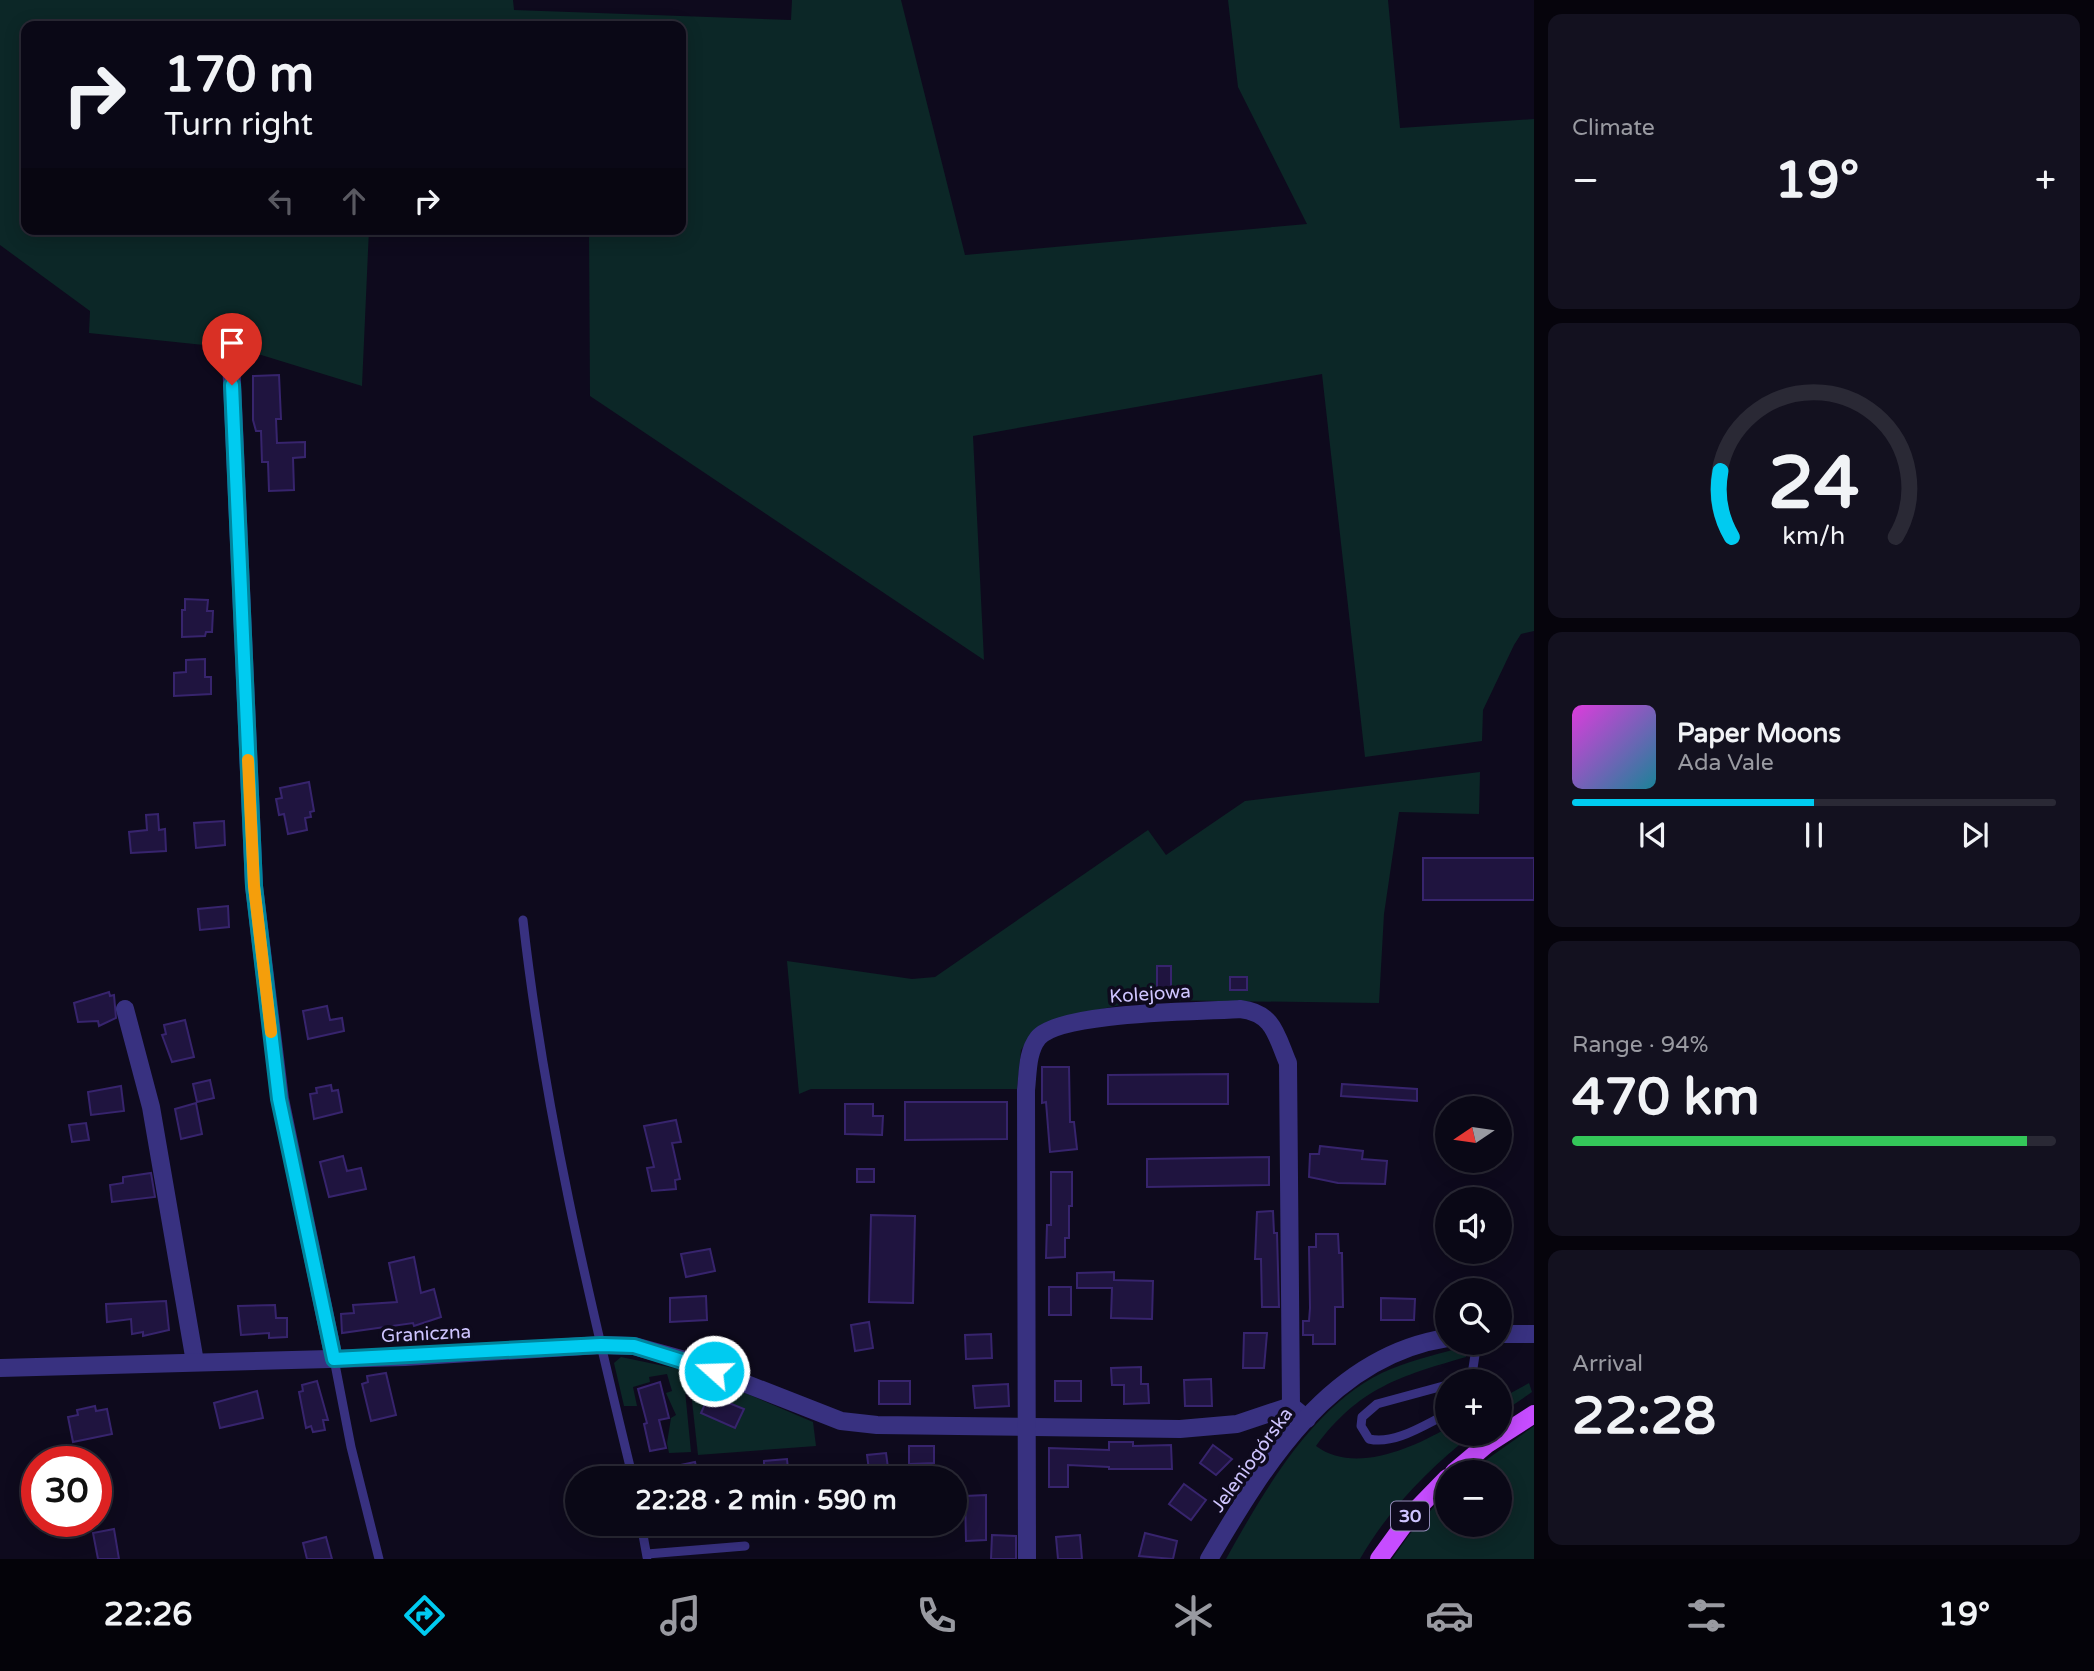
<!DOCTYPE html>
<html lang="en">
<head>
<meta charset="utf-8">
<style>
  :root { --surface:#0a0816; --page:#13111f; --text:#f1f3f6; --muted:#999aa1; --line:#2a2935; --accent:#00cbf0 }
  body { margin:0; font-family:"Varela Round",sans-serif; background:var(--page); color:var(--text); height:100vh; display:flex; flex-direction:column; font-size:26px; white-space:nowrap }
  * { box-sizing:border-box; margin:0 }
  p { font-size:23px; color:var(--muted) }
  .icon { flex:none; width:38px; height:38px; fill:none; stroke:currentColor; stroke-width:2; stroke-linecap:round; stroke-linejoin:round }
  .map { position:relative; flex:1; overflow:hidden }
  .panel { display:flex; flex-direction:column; gap:14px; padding:14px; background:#06040c; width:560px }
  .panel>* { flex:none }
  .top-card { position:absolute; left:21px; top:21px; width:665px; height:214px; border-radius:14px; box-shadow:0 4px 18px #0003,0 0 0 2px var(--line); background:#0a0816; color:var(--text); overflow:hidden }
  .needle { width:46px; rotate:257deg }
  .tools { position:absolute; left:1435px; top:1096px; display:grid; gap:14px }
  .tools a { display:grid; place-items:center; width:77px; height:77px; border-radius:50%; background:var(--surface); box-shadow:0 4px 18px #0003,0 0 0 2px var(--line); font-size:35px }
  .speed { position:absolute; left:21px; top:1446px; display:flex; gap:14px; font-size:35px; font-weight:700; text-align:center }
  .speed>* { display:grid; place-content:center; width:91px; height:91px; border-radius:50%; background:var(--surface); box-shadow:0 4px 18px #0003,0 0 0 2px var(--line); line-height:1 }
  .speed .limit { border:10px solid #d22; background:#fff; color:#111 }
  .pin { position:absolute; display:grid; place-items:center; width:60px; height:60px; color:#fff; margin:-72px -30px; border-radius:50% 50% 50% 0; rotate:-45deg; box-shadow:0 0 7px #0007 }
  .pin .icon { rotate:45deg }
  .me { position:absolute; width:77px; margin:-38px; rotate:290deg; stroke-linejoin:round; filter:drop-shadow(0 0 5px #0008) }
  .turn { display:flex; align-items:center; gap:24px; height:147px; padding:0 28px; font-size:32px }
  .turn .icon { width:91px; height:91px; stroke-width:2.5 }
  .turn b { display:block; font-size:49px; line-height:60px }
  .lanes { display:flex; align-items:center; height:66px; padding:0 28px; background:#0003; justify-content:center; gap:35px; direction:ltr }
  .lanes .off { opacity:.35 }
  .big { font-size:52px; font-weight:700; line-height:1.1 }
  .panel .tile { flex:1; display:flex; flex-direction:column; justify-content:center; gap:10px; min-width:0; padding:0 24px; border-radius:14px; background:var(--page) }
  .panel .dial { align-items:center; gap:0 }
  .dial svg { height:182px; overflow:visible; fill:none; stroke:var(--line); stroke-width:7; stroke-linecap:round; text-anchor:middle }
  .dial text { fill:var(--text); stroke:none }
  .song { display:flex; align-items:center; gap:21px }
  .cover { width:84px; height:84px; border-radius:10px; background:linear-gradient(135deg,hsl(300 70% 55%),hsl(190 70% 35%)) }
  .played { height:7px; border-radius:4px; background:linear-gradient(90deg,var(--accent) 50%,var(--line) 50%) }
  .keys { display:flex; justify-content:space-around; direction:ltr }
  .heat { display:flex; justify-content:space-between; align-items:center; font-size:38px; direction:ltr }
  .charge { height:10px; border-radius:5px; background:linear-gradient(90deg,#34c759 94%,var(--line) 0) }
  .trip { position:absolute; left:565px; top:1466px; width:402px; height:70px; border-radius:35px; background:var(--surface); box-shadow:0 4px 18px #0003,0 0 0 2px var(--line); font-weight:700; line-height:70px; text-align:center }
  .dock { display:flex; height:112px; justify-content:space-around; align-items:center; background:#040309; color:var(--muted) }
  .dock .icon { width:49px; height:49px }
  .dock .current { color:var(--accent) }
  .dock b { font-size:32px; color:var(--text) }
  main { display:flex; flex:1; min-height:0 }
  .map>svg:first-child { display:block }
</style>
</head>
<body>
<main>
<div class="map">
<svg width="1534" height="1559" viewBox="0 0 1534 1559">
  <rect width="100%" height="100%" fill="#0e0a1d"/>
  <g fill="#0c2727">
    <polygon points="0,0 513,0 514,10 791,20 792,0 901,0 965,255 1307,224 1238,87 1228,0 1388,0 1400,128 1534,119 1534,631 1521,634 1514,645 1483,710 1482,741 1365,757 1322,374 973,436 984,660 590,396 589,229 681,229 681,26 26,26 26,229 369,229 362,386 242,349 89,333 90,311 0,245"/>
    <polygon points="1480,772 1479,814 1399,812 1384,914 1379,1003 1145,1000 1077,1014 1027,1042 1021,1050 1017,1089 811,1089 799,1094 787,961 912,979 935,977 1148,830 1166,855 1245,801"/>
    <path d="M1467,1346L1466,1357C1400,1376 1359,1388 1316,1446C1353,1474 1411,1449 1447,1428V1433H1474C1429,1468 1388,1510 1360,1559H1226C1264,1491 1315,1400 1391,1369C1415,1359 1442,1353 1467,1346Z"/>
    <polygon points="621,1357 683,1370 691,1452 669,1453 667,1443 671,1418 676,1415 666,1393 672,1391 667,1374 649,1377 650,1382 633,1387 637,1406 624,1406 614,1363"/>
    <polygon points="691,1370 813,1422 816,1446 698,1455 689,1374"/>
    <polygon points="1529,1383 1532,1392 1500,1414 1500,1399"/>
    <polygon points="1534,1426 1534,1559 1392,1559 1409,1535 1447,1492 1447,1524 1500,1524 1500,1472 1469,1472"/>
  </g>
  <g fill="#1f143f" stroke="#37246d" stroke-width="2">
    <polygon points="279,375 281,419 276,419 277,443 305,442 305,457 293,458 294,490 269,491 268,462 262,462 261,431 256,431 253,420 253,376"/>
    <polygon points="185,599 208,600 207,611 213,611 212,632 206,632 205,636 182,637 182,610 185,610"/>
    <polygon points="205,659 205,677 211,677 211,694 174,696 174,673 186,672 186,660"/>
    <polygon points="309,782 314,811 310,812 311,817 305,818 307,830 288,834 284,814 279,815 276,799 282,798 280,788"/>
    <polygon points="158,814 159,830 165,829 166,851 131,853 129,832 147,830 146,815"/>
    <polygon points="224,821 225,845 196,848 194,823"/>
    <rect x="1423" y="858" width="111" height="42"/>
    <polygon points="228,906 229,927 200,930 198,909"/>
    <rect x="1157" y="966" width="14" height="22"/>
    <rect x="1230" y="977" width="17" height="13"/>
    <polygon points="109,992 110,996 114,995 116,1018 99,1026 98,1021 78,1022 74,1003"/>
    <polygon points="327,1006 330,1020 342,1018 344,1031 308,1039 303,1011"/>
    <polygon points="185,1020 194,1057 172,1062 162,1035 166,1034 164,1025"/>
    <polygon points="1042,1067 1069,1067 1070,1122 1074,1122 1077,1149 1050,1152 1046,1102 1042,1103"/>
    <polygon points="1228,1074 1228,1104 1108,1104 1108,1075"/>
    <polygon points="210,1080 214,1098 197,1102 193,1084"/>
    <polygon points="1342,1084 1417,1089 1417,1101 1341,1096"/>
    <polygon points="331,1085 332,1091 338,1090 342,1112 314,1119 310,1094 317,1093 316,1088"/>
    <polygon points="121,1086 124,1111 91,1115 88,1092"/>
    <polygon points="905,1102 1007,1102 1007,1139 905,1140"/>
    <polygon points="196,1103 202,1134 181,1139 175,1109"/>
    <polygon points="845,1104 873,1104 873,1116 883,1116 882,1135 845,1134"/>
    <polygon points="676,1120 681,1142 672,1143 680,1179 675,1180 676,1189 652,1191 647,1168 654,1167 644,1126"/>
    <polygon points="86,1123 89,1140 72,1142 69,1125"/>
    <polygon points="1320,1146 1363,1151 1362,1159 1387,1161 1385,1184 1338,1183 1309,1177 1310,1154 1319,1154"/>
    <polygon points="343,1156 347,1171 361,1168 366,1189 329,1197 320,1162"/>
    <polygon points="1269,1157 1269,1185 1147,1187 1147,1159"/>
    <rect x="857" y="1169" width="17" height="13"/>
    <polygon points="1051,1172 1072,1172 1072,1206 1069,1206 1069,1238 1065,1238 1065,1257 1046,1258 1047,1225 1051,1225"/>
    <polygon points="151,1173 155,1197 112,1202 110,1185 123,1183 123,1177"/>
    <polygon points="1273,1211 1274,1233 1277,1233 1279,1307 1262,1307 1261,1259 1255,1259 1257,1212"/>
    <polygon points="871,1215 915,1216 913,1303 869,1302"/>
    <polygon points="1316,1234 1338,1234 1339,1253 1342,1253 1343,1307 1335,1307 1335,1344 1313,1344 1313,1335 1303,1335 1303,1321 1309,1321 1310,1308 1309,1247 1316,1247"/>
    <polygon points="710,1249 715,1271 686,1277 681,1254"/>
    <polygon points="414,1257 421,1293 434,1289 441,1317 414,1326 413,1323 342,1333 341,1314 354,1313 353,1305 397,1302 389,1263"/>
    <polygon points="1114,1272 1114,1280 1153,1281 1152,1319 1111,1318 1112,1288 1077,1288 1077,1273"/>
    <rect x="1049" y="1287" width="22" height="28"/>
    <polygon points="706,1296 707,1320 670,1322 670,1298"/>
    <polygon points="1381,1298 1415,1299 1414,1320 1381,1320"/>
    <polygon points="166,1301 169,1330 143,1336 143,1332 132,1334 131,1319 107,1322 106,1304"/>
    <polygon points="275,1305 276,1318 287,1318 287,1337 269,1338 269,1333 241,1335 238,1306"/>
    <polygon points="869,1322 873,1348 855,1351 851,1325"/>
    <polygon points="1244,1333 1267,1333 1264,1368 1243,1368"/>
    <polygon points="991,1334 992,1358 966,1359 965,1335"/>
    <polygon points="1141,1367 1141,1384 1148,1384 1149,1403 1124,1404 1124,1385 1112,1385 1111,1368"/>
    <polygon points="386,1373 396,1415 371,1421 362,1384 368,1382 367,1376"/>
    <polygon points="1211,1379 1212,1406 1185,1406 1184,1380"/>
    <polygon points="317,1381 328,1420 323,1420 325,1430 313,1432 311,1426 306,1428 299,1392 303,1391 302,1385"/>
    <rect x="879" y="1381" width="31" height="23"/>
    <rect x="1055" y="1381" width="26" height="20"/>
    <polygon points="660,1382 669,1418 659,1420 666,1448 650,1451 644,1424 647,1423 638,1389"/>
    <polygon points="1008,1384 1009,1406 975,1408 973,1386"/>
    <polygon points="257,1391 263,1418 220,1428 214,1403"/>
    <polygon points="709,1395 744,1409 735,1428 701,1413"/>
    <polygon points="95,1406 96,1411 107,1409 112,1434 73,1442 68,1417 78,1415 77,1410"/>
    <polygon points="1109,1442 1133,1442 1133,1446 1171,1445 1172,1469 1109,1469 1109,1467 1068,1465 1068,1487 1049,1487 1049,1448 1109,1450"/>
    <polygon points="1213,1445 1232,1459 1216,1475 1200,1463"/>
    <polygon points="909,1446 934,1446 934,1463 909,1464"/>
    <polygon points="886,1453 889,1475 870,1478 867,1455"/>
    <polygon points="787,1459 789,1479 760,1479 759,1465 764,1465 764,1461"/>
    <polygon points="695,1462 699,1479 675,1479 671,1467"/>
    <polygon points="1184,1484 1206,1500 1191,1520 1169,1504"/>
    <polygon points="986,1495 986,1540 966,1541 965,1496"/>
    <polygon points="114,1529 119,1559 98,1559 93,1533"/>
    <polygon points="1145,1533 1177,1541 1173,1559 1139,1556"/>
    <polygon points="992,1535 1016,1536 1016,1559 991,1559"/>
    <polygon points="1080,1535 1082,1559 1058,1559 1056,1537"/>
    <polygon points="326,1537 332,1559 307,1559 303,1543"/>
  </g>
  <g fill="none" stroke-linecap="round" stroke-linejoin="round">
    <g stroke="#383180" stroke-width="9">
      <path d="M523,920C544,1109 588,1294 633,1479"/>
      <polyline points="334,1359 351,1447 379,1559"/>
      <polyline points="1461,1381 1472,1378"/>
      <polyline points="1471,1381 1477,1342"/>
      <path d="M1447,1385L1377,1404L1362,1417L1361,1426L1369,1439C1395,1445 1424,1425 1447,1414"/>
      <polyline points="641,1524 647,1557"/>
      <polyline points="647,1554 745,1546"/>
    </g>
    <g stroke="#383180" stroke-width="18">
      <polyline points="231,359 254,886 280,1099 334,1359"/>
      <polyline points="125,1009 151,1107 195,1362"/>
      <polyline points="1500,1334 1534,1334"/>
      <polyline points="0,1368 405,1357 601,1345 634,1346 688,1361 841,1421 877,1425 1180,1429 1237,1424 1291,1406 1307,1419"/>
      <path d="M1027,1559L1026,1090C1028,1073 1027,1052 1038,1038C1060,1011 1202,1012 1240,1009C1274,1013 1276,1035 1288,1063L1291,1406"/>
      <path d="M1209,1559C1265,1464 1330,1356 1447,1338"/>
    </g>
    <g stroke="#c64cff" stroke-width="18">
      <polyline points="1454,1472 1486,1445 1534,1414"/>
      <polyline points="1379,1559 1411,1515 1447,1478"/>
    </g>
  </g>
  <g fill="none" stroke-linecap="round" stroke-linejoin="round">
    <defs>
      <polyline id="route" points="232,385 254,886 279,1099 334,1359 601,1345 634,1346 714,1371"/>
    </defs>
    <use href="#route" stroke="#00849c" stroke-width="18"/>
    <use href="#route" stroke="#00cbf0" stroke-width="12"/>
    <polyline stroke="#f59e0b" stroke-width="12" points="248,760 254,886 271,1032"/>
  </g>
  <g text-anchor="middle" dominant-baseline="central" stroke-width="7" stroke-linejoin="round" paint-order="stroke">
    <rect fill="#0e0a1d" stroke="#958dbb" stroke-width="2" x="1391" y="1501.5" width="38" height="29" rx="5"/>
    <g font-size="18" font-weight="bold" fill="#cfc5ff">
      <text x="1410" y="1516">30</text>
    </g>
    <g font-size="19" fill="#cfc5ff" stroke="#0e0a1d">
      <text transform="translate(1150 994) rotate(-4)">Kolejowa</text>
      <text transform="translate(426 1334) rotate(-3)">Graniczna</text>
      <text transform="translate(1252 1460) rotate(-54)">Jeleniogórska</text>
    </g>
  </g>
</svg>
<div class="tools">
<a><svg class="needle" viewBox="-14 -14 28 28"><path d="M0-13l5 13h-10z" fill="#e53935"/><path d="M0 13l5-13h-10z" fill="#999aa1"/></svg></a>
<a><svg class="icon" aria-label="sound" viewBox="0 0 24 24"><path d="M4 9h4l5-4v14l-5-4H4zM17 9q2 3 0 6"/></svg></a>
<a><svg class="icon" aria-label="search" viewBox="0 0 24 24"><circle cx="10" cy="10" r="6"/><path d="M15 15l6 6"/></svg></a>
<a>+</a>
<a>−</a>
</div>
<div class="speed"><div class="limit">30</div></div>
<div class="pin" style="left:232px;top:385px;background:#d93025"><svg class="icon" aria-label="arrive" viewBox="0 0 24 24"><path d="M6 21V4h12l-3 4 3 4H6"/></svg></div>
<svg class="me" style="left:714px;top:1371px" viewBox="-20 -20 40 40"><circle r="17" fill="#00cbf0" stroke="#fff" stroke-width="3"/><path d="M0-11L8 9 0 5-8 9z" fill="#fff"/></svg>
<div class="trip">22:28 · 2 min · 590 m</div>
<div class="top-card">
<div class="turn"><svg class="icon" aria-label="right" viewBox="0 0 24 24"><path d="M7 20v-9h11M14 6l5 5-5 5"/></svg><div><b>170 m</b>Turn right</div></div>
<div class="lanes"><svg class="icon off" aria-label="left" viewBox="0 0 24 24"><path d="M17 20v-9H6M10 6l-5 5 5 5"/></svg><svg class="icon off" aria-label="ahead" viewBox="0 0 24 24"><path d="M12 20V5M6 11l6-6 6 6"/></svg><svg class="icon" aria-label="right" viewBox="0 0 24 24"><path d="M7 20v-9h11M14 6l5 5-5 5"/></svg></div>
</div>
</div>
<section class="panel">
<div class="tile"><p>Climate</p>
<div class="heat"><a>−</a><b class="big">19°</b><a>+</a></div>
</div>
<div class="tile dial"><svg viewBox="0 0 100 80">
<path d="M14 69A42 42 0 1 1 86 69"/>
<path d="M14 69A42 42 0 0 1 9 40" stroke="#00cbf0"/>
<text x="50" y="56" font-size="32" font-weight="700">24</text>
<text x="50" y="72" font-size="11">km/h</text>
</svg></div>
<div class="tile">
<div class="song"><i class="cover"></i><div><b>Paper Moons</b><p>Ada Vale</p></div></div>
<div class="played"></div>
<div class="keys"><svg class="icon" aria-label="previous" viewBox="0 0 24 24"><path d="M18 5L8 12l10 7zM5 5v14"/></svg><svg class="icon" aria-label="pause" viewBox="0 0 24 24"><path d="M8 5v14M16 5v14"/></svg><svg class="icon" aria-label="next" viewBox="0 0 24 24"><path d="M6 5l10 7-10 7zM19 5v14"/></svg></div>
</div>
<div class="tile"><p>Range · 94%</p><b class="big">470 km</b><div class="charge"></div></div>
<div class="tile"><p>Arrival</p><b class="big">22:28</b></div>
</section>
</main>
<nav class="dock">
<b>22:26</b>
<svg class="icon current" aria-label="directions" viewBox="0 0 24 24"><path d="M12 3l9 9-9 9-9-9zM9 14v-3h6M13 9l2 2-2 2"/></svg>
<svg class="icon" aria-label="music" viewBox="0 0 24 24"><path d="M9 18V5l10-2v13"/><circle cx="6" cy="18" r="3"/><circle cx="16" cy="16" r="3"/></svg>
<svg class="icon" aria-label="phone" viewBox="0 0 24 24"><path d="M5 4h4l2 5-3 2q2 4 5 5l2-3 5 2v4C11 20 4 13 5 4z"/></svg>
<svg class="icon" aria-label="climate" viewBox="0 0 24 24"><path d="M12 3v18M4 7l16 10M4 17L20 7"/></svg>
<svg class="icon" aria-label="car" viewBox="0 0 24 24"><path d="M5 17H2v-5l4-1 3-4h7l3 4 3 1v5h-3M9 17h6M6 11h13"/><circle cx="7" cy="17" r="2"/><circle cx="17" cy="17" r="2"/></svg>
<svg class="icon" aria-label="filters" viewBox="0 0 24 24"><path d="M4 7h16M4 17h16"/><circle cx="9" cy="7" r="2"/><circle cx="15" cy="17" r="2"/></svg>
<b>19°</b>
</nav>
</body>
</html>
